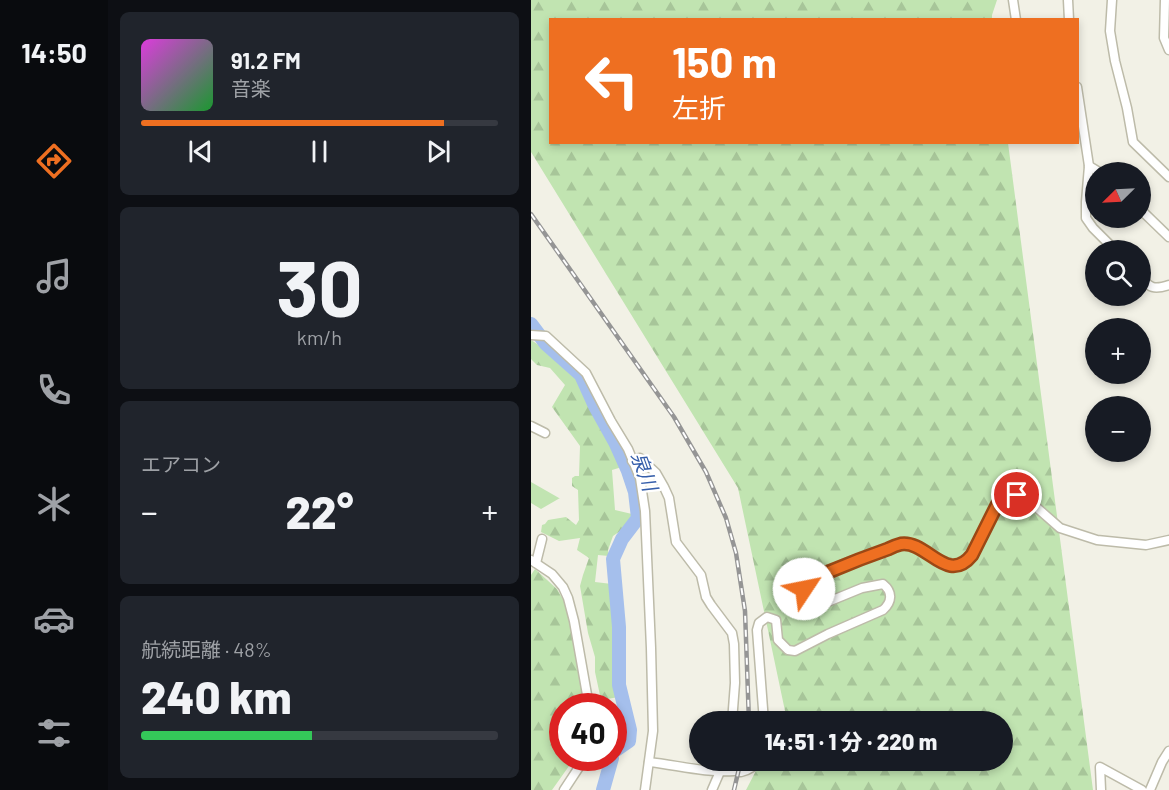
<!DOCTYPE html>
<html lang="ja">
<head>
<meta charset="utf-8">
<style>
  :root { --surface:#171b24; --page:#20242c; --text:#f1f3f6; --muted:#9ea1a6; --line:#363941; --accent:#ee6f21 }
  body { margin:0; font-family:Barlow,"Noto Sans JP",sans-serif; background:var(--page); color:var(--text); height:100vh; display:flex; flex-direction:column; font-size:22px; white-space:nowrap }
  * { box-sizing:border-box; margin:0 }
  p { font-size:20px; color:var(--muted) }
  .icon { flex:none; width:33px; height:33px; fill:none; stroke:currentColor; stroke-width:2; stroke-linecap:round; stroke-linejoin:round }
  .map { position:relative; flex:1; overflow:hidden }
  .details { display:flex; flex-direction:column; gap:12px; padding:12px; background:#0d0f14; width:423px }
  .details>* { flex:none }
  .guide { position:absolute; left:18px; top:18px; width:530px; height:126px; border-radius:0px; box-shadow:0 3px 9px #0003; background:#ee6f21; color:#fff; overflow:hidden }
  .needle { width:39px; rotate:246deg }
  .fabs { position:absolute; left:554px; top:162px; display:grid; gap:12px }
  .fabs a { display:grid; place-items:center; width:66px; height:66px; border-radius:50%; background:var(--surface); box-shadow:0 3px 9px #0003; font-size:30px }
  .speed { position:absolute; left:18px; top:693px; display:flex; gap:12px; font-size:30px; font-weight:700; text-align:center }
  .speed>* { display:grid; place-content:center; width:78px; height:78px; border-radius:50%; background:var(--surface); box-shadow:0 3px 9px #0003; line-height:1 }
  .speed .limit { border:9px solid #d22; background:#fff; color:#111 }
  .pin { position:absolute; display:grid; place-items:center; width:51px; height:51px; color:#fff; margin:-26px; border:3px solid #fff; border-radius:50%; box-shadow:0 2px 6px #0007 }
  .me { position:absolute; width:66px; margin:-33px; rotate:56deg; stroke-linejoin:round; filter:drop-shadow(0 0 4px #0008) }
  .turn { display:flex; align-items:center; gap:21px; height:126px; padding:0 24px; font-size:27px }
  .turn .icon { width:78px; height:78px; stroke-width:2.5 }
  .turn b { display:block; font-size:42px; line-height:51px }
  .big { font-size:45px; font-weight:800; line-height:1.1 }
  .details .card { flex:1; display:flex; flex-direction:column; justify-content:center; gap:9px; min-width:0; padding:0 21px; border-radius:9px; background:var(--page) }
  .details .dial { align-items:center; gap:0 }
  .dial b { font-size:78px; line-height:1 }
  .song { display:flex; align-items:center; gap:18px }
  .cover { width:72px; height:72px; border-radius:9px; background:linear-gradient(135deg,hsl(300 70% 55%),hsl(130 70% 35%)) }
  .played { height:6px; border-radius:3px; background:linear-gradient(90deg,var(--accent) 85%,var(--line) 85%) }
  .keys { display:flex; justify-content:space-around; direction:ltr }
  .heat { display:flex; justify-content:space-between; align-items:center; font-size:33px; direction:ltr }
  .charge { height:9px; border-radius:4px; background:linear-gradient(90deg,#34c759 48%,var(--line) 0) }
  .trip { position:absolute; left:158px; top:711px; width:324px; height:60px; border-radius:30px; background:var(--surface); box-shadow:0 3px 9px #0003; font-weight:800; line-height:60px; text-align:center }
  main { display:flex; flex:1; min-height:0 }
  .dock { display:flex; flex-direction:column; width:108px; justify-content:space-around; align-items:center; background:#090b0e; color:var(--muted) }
  .dock .icon { width:42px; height:42px }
  .dock .selected { color:var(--accent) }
  .dock b { font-size:27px; color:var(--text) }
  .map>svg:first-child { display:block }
</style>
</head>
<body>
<main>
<nav class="dock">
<b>14:50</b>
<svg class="icon selected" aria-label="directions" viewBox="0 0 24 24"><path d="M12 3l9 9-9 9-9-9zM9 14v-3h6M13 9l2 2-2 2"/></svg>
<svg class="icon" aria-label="music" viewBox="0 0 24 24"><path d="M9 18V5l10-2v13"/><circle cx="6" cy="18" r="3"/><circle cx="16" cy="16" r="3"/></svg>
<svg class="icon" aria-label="phone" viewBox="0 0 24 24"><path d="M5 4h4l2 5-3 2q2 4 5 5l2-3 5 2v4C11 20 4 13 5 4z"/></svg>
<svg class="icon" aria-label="climate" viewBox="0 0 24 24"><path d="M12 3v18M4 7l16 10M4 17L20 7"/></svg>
<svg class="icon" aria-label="car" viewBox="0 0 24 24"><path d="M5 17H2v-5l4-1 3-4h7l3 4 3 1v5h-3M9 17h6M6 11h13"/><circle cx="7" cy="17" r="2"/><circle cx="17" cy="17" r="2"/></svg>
<svg class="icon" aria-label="filters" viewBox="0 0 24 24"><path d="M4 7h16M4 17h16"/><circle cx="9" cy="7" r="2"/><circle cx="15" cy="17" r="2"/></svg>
</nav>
<section class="details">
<div class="card">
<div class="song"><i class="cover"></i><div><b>91.2 FM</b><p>音楽</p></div></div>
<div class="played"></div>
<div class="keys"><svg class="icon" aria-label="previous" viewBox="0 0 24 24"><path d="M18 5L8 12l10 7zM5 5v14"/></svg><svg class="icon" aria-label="pause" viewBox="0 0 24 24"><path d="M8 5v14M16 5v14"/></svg><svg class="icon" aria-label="next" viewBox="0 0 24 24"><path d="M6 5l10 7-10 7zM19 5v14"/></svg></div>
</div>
<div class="card dial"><b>30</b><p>km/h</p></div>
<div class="card"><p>エアコン</p>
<div class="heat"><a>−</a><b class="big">22°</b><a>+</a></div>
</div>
<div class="card"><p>航続距離 · 48%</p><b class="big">240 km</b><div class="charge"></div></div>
</section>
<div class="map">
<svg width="638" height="790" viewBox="0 0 638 790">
  <defs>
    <pattern id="forest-firs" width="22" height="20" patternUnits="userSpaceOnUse" patternTransform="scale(1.5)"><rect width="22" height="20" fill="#c1e4b1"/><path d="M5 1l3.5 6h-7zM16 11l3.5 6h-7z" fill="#a7c599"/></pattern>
  </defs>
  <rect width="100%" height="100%" fill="#f2f1e6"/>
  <polygon fill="#c1e4b1" points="0,482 28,498 29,498 10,509 0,503"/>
  <g fill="url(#forest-firs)">
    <polygon points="0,0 466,0 461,15 461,20 20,20 20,142 477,143 562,790 215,790 230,761 471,760 471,722 249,721 254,711 207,488 0,152"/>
    <polygon points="0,340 26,357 48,376 91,467 81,470 84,510 101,514 95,527 82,536 77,550 78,556 67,555 64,582 81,584 84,646 85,683 88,697 70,700 64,672 64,657 57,633 49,586 52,575 58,558 46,550 49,538 28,541 10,532 11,525 14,524 17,520 35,517 45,525 48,520 47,490 41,486 41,478 44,476 48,476 49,446 21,407 34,385 19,368 6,365 0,359"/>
    <polygon points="4,569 26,589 33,601 39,621 53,704 53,706 32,706 32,758 42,758 38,766 21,790 0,790 0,575"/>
  </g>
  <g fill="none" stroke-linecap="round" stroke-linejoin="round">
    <g stroke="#a5bfec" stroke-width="14">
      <polyline points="0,324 15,344 50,375 64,406 84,442 97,471 104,492 107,518 91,539 82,559 88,627 88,685 99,730 98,741 82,752"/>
      <polyline points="72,790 81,758"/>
    </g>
    <defs>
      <g id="minor">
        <polyline points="482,0 485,20"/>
        <polyline points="537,0 538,20"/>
        <polyline points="581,0 579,31 584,61 596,108 602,142 638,177"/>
        <polyline points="634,0 633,38 638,50"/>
        <polyline points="546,87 558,166 555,202 555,218 562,228 584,250"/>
        <polyline points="558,166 568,172"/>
        <polyline points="609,209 638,237"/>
        <path d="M609,277C619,288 623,290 638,285"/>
        <polyline points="0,335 15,336 55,373 80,421 97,449 109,478 114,511 120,648 122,731 114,790"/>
        <polyline points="0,426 14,433"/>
        <polyline points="101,461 109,458 125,473 133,487 138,498 145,542 170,575 175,597 180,605 201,633 203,644 204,683 201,722"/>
        <polyline points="0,560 21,574 32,587 37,598 43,621 58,706"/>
        <polyline points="5,563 11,539"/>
        <path d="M233,722L226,630L228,623L236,617L245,620L247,640L257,650L264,651L297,634L352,610C361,602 362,592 352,584L331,588L287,606L278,603C273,595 272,590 278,582C303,570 327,559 354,550C359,548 366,544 372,543C397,542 417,585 441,555L467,503L478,496L486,495L496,499L529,528L566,540L615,545L638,540"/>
        <path d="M118,762C146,765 174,773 203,771"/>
        <path d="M210,772C219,770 223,766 229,760"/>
        <polyline points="33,790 54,758"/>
        <polyline points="181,790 194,760"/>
        <polyline points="570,790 569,767 611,790"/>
        <polyline points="619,790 631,762 638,751"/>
      </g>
    </defs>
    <use href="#minor" stroke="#bdbba9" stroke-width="11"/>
    <use href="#minor" stroke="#fff" stroke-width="8"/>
    <defs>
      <g id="rail">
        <polyline points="0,214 143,417 175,472 195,518 205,553 214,611 218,722"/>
        <polyline points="203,790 210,760"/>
      </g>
    </defs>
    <use href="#rail" stroke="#959595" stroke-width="4.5"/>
    <use href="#rail" stroke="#fff" stroke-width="2" stroke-dasharray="7" stroke-linecap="butt"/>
  </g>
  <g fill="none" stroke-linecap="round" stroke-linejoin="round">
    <defs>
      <path id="route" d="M273,589C274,587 277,583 279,581C284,577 293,574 300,571C319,563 337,556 357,549C361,547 366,545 370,544C396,540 416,586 441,555L467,503L478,496L486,495"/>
    </defs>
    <use href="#route" stroke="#9b4815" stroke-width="15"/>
    <use href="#route" stroke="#ee6f21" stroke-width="10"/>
  </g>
  <g text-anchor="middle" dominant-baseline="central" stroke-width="4.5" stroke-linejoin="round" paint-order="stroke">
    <g font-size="20" font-style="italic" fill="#355eaa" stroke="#fff">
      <text transform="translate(114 471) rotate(70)">泉川</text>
    </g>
  </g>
</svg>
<div class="fabs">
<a><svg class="needle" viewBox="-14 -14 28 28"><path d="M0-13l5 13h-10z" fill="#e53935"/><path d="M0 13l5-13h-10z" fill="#9ea1a6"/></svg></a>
<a><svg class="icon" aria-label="search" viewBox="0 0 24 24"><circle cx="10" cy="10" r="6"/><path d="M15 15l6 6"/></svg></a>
<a>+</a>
<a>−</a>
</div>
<div class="speed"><div class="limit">40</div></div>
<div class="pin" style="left:486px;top:495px;background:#d93025"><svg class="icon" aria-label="arrive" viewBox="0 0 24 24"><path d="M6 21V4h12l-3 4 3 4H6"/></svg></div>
<svg class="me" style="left:273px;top:589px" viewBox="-20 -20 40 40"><circle r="19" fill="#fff"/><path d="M0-13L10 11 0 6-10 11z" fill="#ee6f21"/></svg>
<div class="trip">14:51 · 1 分 · 220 m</div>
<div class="guide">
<div class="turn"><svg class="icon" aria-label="left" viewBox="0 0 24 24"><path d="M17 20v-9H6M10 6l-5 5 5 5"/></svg><div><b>150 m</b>左折</div></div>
</div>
</div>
</main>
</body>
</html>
